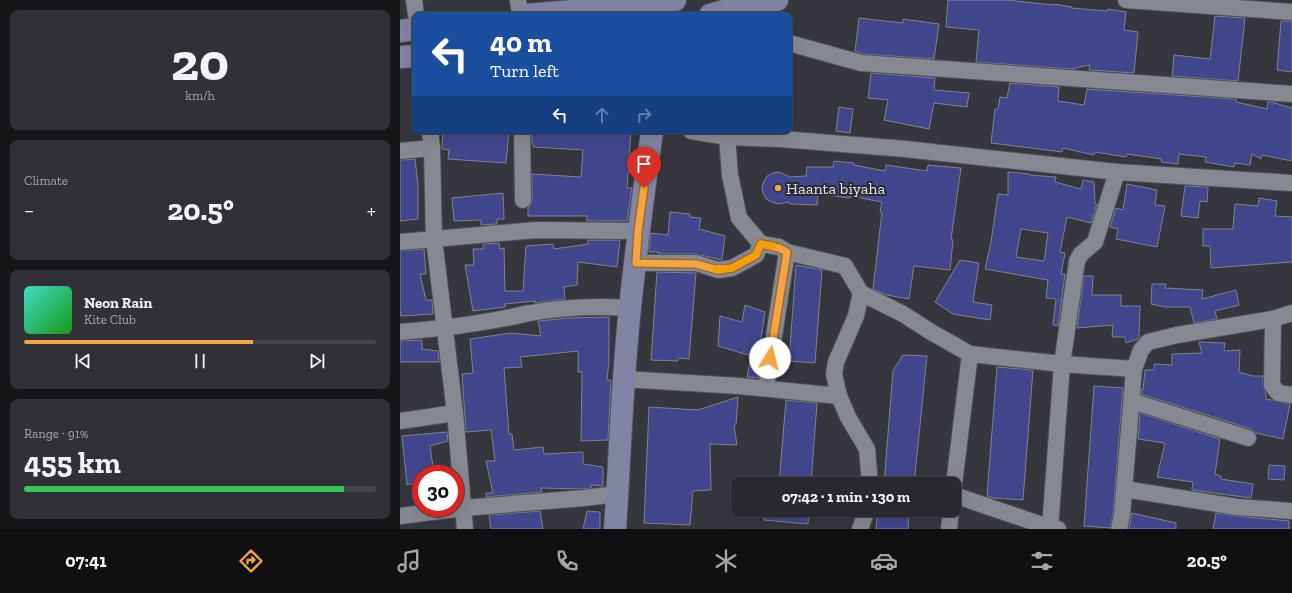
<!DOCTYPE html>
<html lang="en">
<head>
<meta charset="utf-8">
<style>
  :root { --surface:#28282e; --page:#303036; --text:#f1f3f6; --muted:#a5a6aa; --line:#44444a; --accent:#f4a443 }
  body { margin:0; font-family:"Zilla Slab",serif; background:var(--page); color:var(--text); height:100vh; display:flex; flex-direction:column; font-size:15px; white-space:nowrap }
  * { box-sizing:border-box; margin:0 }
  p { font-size:13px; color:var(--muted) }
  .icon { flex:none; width:22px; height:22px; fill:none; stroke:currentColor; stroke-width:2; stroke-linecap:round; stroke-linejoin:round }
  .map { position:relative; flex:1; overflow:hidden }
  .panel { display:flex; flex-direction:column; gap:10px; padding:10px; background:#161619; width:400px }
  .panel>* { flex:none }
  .guide { position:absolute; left:12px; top:12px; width:380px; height:122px; border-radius:8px; box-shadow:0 4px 16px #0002,0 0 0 1px var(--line); background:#1a4fa0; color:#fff; overflow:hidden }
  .speed { position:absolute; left:12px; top:465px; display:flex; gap:8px; font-size:20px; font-weight:700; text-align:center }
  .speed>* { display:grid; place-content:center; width:52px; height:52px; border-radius:50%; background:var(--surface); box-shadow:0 4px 16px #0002,0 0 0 1px var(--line); line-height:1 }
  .speed .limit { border:6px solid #d22; background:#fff; color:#111 }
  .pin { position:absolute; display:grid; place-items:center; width:34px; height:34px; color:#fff; margin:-41px -17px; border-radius:50% 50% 50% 0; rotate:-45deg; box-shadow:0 0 4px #0007 }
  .pin .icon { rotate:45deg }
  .me { position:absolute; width:44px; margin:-22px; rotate:9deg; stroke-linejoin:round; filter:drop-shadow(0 0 3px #0008) }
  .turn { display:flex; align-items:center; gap:14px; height:84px; padding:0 12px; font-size:18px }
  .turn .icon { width:52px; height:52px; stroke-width:2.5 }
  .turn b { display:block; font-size:28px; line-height:34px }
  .lanes { display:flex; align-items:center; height:38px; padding:0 12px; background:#0003; justify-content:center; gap:20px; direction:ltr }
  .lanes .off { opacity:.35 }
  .big { font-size:30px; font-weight:800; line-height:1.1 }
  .panel .card { flex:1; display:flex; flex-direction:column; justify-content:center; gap:6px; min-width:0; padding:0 14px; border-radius:8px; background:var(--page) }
  .panel .dial { align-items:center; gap:0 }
  .dial b { font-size:52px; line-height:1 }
  .song { display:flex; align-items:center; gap:12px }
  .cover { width:48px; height:48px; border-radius:6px; background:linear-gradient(135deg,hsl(170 70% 55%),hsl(120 70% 35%)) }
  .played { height:4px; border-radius:2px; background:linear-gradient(90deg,var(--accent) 65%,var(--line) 65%) }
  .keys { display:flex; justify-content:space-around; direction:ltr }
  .heat { display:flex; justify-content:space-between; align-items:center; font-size:22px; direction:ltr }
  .charge { height:6px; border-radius:3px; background:linear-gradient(90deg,#34c759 91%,var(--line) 0) }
  .trip { position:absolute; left:331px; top:477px; width:230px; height:40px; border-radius:8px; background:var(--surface); box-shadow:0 4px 16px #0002,0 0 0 1px var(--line); font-weight:800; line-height:40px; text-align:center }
  .tab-bar { display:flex; height:64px; justify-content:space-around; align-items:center; background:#101012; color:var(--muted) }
  .tab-bar .icon { width:28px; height:28px }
  .tab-bar .selected { color:var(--accent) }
  .tab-bar b { font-size:18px; color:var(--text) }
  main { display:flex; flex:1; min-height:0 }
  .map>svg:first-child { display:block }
</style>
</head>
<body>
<main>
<section class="panel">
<div class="card dial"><b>20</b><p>km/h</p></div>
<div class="card"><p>Climate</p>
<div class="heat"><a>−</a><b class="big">20.5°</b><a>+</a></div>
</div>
<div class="card">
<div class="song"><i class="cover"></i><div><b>Neon Rain</b><p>Kite Club</p></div></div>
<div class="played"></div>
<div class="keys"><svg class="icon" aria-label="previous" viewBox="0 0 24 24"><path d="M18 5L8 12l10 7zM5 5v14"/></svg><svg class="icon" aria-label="pause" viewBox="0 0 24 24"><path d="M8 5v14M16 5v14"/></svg><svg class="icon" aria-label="next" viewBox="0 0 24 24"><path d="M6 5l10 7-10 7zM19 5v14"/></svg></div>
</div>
<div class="card"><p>Range · 91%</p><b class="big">455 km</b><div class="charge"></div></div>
</section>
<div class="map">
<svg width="892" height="529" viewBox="0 0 892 529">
  <rect width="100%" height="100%" fill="#35363e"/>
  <g fill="#42468d" stroke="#80828b" fill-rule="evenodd">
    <polygon points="548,0 607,0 653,5 653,4 672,7 671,8 707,11 708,9 726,12 724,30 738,32 734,73 689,70 690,65 671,69 576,62 579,30 546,27"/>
    <polygon points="815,16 845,18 838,81 772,76 774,55 810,59"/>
    <polygon points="459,18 503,23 503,19 539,24 534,59 463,54 455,51"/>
    <polygon points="881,21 892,21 892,72 877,70"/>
    <polygon points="471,73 535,78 534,90 569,93 567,107 534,103 529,129 484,120 488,100 468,98"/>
    <polygon points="610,83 659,87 658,101 684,105 687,89 836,99 836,102 867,109 868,102 871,102 892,108 892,161 862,155 861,159 852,154 850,165 835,163 834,167 805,162 806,157 779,154 778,164 761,162 762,159 727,154 726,157 695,152 694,155 663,148 662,152 591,143 595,109 598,109 600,97 607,98"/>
    <polygon points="439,107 453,109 450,133 436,131"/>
    <polygon points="43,131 109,131 106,163 48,159 49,150 42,149"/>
    <polygon points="132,131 231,131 227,188 232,188 227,221 187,221 187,216 128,216 128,208 131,204 132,200 132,174 181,177 183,150 134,147 132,144"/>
    <polygon points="15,159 18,185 18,219 0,221 0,160"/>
    <polygon points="434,161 454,163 454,165 485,171 486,165 527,171 528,165 561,168 551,239 553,240 550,270 514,266 509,299 487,295 473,289 482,212 480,212 482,202 450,196 450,198 418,194 417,205 390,204 389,202 378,204 372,202 366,199 363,193 362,187 364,181 367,176 373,173 379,172 390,177 406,176 407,167 433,167"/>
    <path d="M608,172L630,174V175L656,177L655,182L681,189L683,180L694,182L695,204H697L691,223L667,217L660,252L665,253L661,274H665L658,326L653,325L656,299L646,298L648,280L585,269L591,242L598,194L608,195ZM621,229L648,233L644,261L616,257Z"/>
    <polygon points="727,184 757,190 755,205 765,206 757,247 716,239 718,229 710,227 716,208 723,210"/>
    <polygon points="785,186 808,187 807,202 800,201 798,218 781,216"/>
    <polygon points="103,193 104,219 97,219 97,224 81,225 81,220 54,221 52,198"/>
    <polygon points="859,198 877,201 875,216 892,217 892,262 811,268 810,246 803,246 803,229 833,229 835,204 858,206"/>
    <polygon points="270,212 290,214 290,217 301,218 299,229 325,236 322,260 296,254 258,254 259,252 249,252 251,233 268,235"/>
    <polygon points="188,240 220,240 217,267 178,262 177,285 164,287 165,299 135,303 135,301 105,304 105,307 73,311 65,265 74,265 73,249 83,249 83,244 99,243 100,249 104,248 105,291 123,291 126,246 153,244 154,249 188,244"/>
    <polygon points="24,249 26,274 20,274 26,300 32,300 33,314 1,316 0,310 0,251"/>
    <polygon points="560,260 579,263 573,302 592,305 590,320 553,314 535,302"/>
    <polygon points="396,265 422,270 415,363 389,361"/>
    <polygon points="257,272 296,273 289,359 278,358 278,361 251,360"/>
    <polygon points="684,276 693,276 692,295 721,295 721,306 740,306 739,338 738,339 726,343 725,337 712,337 713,325 677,328"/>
    <polygon points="752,284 766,284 765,288 803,290 802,299 836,290 839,305 815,311 817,319 794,323 790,307 765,307 751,304"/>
    <polygon points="345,305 365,312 358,358 318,346 320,316 342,322"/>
    <polygon points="209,317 209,361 207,380 211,380 208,440 181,441 182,372 178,372 178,351 120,357 122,367 104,368 109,434 112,434 114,450 143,447 144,454 183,452 183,464 203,467 203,486 191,485 191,488 182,489 141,488 142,492 86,497 86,493 93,493 86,461 95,461 91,430 66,432 62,374 73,373 70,339 111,333 141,336 138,321 168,318"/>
    <polygon points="22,340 22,349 38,351 39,362 0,362 0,341"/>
    <polygon points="799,342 825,343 824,351 840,350 839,372 853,376 863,376 863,385 866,393 866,399 890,404 883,439 856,433 851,429 741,394 742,389 743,390 745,370 754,370 754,364 772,365 772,354 802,353"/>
    <polygon points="503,355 527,356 514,484 484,484 493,371"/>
    <polygon points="351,357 361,359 358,378 347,377"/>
    <polygon points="597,367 633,370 623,500 593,498 587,496"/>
    <polygon points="694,386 723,388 713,514 710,528 684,526"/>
    <polygon points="338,397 336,424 334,425 337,445 310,444 311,490 293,491 290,525 244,523 249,407 298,410"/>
    <polygon points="386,400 417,403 411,484 379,484"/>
    <polygon points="740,413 820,439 815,474 821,476 821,479 853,484 851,498 792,490 793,482 757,477 765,443 738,439"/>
    <polygon points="47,432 48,441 30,446 34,474 21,474 21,481 7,485 2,436"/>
    <polygon points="869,465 885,466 884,480 868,479"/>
    <polygon points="364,510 409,510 408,524 364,520"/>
    <polygon points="140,511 143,529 91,529 89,515"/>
    <polygon points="187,511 200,512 200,529 183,529"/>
    <polygon points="478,511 509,513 508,529 476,529"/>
    <polygon points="732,513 776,523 776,529 729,529"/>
    <polygon points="816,513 836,516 889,521 889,529 813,529"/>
  </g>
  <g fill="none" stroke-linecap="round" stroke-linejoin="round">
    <defs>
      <g id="street">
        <polyline points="14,0 16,15"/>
        <polyline points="118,0 120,15"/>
        <polyline points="726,0 892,12"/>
        <polyline points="389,43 461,63 892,94"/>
        <polyline points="30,131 32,148 34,239 55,413 65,529"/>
        <polyline points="122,131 123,200"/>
        <polyline points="291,131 327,137 381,139 505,149 717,172 892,183"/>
        <polyline points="327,137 330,175 339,218 361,244"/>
        <polyline points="0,151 32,148"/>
        <polyline points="0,242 136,230 238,231"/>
        <polyline points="236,263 296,263 318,270 332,268 356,255 361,244 379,247 387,252 445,266 461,293 503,314 531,332 570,354 662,364 734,369 741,350 748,342 777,335 873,319 892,313"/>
        <polyline points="461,293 456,316 436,362 434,374 439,396 448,417 467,449 470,484"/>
        <polyline points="873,319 872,385 878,393 892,395"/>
        <path d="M0,332C35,329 71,325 106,318C114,317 122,314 130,313C163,307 196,306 230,308"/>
        <polyline points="224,379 339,386 439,396"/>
        <polyline points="366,388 387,252"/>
        <polyline points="732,401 848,438"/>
        <polyline points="0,421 55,413"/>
        <polyline points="554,484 570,354"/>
        <polyline points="724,489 837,507 892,511"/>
        <polyline points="554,495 651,528 658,529"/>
        <polyline points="0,516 64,508 184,498 217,494"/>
        <polyline points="460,529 467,510"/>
        <polyline points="549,529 551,510"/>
        <polyline points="650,529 662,364 677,261 681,254 695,242 717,172"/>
        <polyline points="719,529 722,515 734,369"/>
      </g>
      <g id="secondary">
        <polyline points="127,15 264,3 275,0"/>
        <polyline points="310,15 334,8 377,0"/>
        <polyline points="0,31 15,29"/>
        <polyline points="0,57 15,56"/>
        <path d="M215,529C220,456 222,382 230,308C236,249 244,190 252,131"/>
      </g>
    </defs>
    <use href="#street" stroke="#515258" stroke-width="18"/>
    <use href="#secondary" stroke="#515258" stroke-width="24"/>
    <use href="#street" stroke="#878992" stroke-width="16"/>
    <use href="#secondary" stroke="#8185a3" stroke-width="22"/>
  </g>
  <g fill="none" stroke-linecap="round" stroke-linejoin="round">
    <defs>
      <polyline id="route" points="244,188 238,231 236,263 296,264 318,270 332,268 356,255 361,244 379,248 387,252 370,358"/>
    </defs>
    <use href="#route" stroke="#9f6b2c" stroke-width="10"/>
    <use href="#route" stroke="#f4a443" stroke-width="7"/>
    <polyline stroke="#f59e0b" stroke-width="7" points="315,269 332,268 356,255 361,244 373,246"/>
  </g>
  <circle fill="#f4a443" stroke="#2b2c34" stroke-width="1.5" cx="378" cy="188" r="4"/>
  <g text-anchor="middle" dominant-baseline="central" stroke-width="4" stroke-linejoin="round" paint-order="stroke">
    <g font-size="16" fill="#e5e6eb" stroke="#2b2c34" text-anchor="start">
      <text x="386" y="188">Haanta biyaha</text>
    </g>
  </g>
</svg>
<div class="speed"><div class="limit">30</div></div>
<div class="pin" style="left:244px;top:188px;background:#d93025"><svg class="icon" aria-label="arrive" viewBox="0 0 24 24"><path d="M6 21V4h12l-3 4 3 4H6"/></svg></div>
<svg class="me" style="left:370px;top:358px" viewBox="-20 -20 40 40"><circle r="19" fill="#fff"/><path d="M0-13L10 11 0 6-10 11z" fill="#f4a443"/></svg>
<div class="trip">07:42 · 1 min · 130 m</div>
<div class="guide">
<div class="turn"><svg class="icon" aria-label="left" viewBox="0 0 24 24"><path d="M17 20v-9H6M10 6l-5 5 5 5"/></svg><div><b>40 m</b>Turn left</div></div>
<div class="lanes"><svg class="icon" aria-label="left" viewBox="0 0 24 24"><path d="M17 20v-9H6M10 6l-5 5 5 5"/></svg><svg class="icon off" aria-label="ahead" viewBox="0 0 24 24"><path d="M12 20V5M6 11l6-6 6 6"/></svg><svg class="icon off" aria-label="right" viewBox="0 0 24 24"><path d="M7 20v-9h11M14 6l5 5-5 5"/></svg></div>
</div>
</div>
</main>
<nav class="tab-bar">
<b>07:41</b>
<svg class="icon selected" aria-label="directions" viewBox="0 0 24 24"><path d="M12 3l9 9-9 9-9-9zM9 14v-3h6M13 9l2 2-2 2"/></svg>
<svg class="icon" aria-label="music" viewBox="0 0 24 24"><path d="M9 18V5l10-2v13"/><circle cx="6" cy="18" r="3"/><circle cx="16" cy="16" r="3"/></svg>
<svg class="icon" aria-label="phone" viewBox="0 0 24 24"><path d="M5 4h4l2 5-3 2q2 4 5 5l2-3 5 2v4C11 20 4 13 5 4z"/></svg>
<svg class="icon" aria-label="climate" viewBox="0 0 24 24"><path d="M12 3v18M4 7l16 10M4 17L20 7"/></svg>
<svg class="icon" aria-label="car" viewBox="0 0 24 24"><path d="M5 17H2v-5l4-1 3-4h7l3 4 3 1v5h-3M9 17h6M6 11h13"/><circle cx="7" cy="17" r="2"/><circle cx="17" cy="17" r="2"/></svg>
<svg class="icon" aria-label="filters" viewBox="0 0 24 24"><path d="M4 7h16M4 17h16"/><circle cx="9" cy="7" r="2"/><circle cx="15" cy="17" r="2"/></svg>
<b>20.5°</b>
</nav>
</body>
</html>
